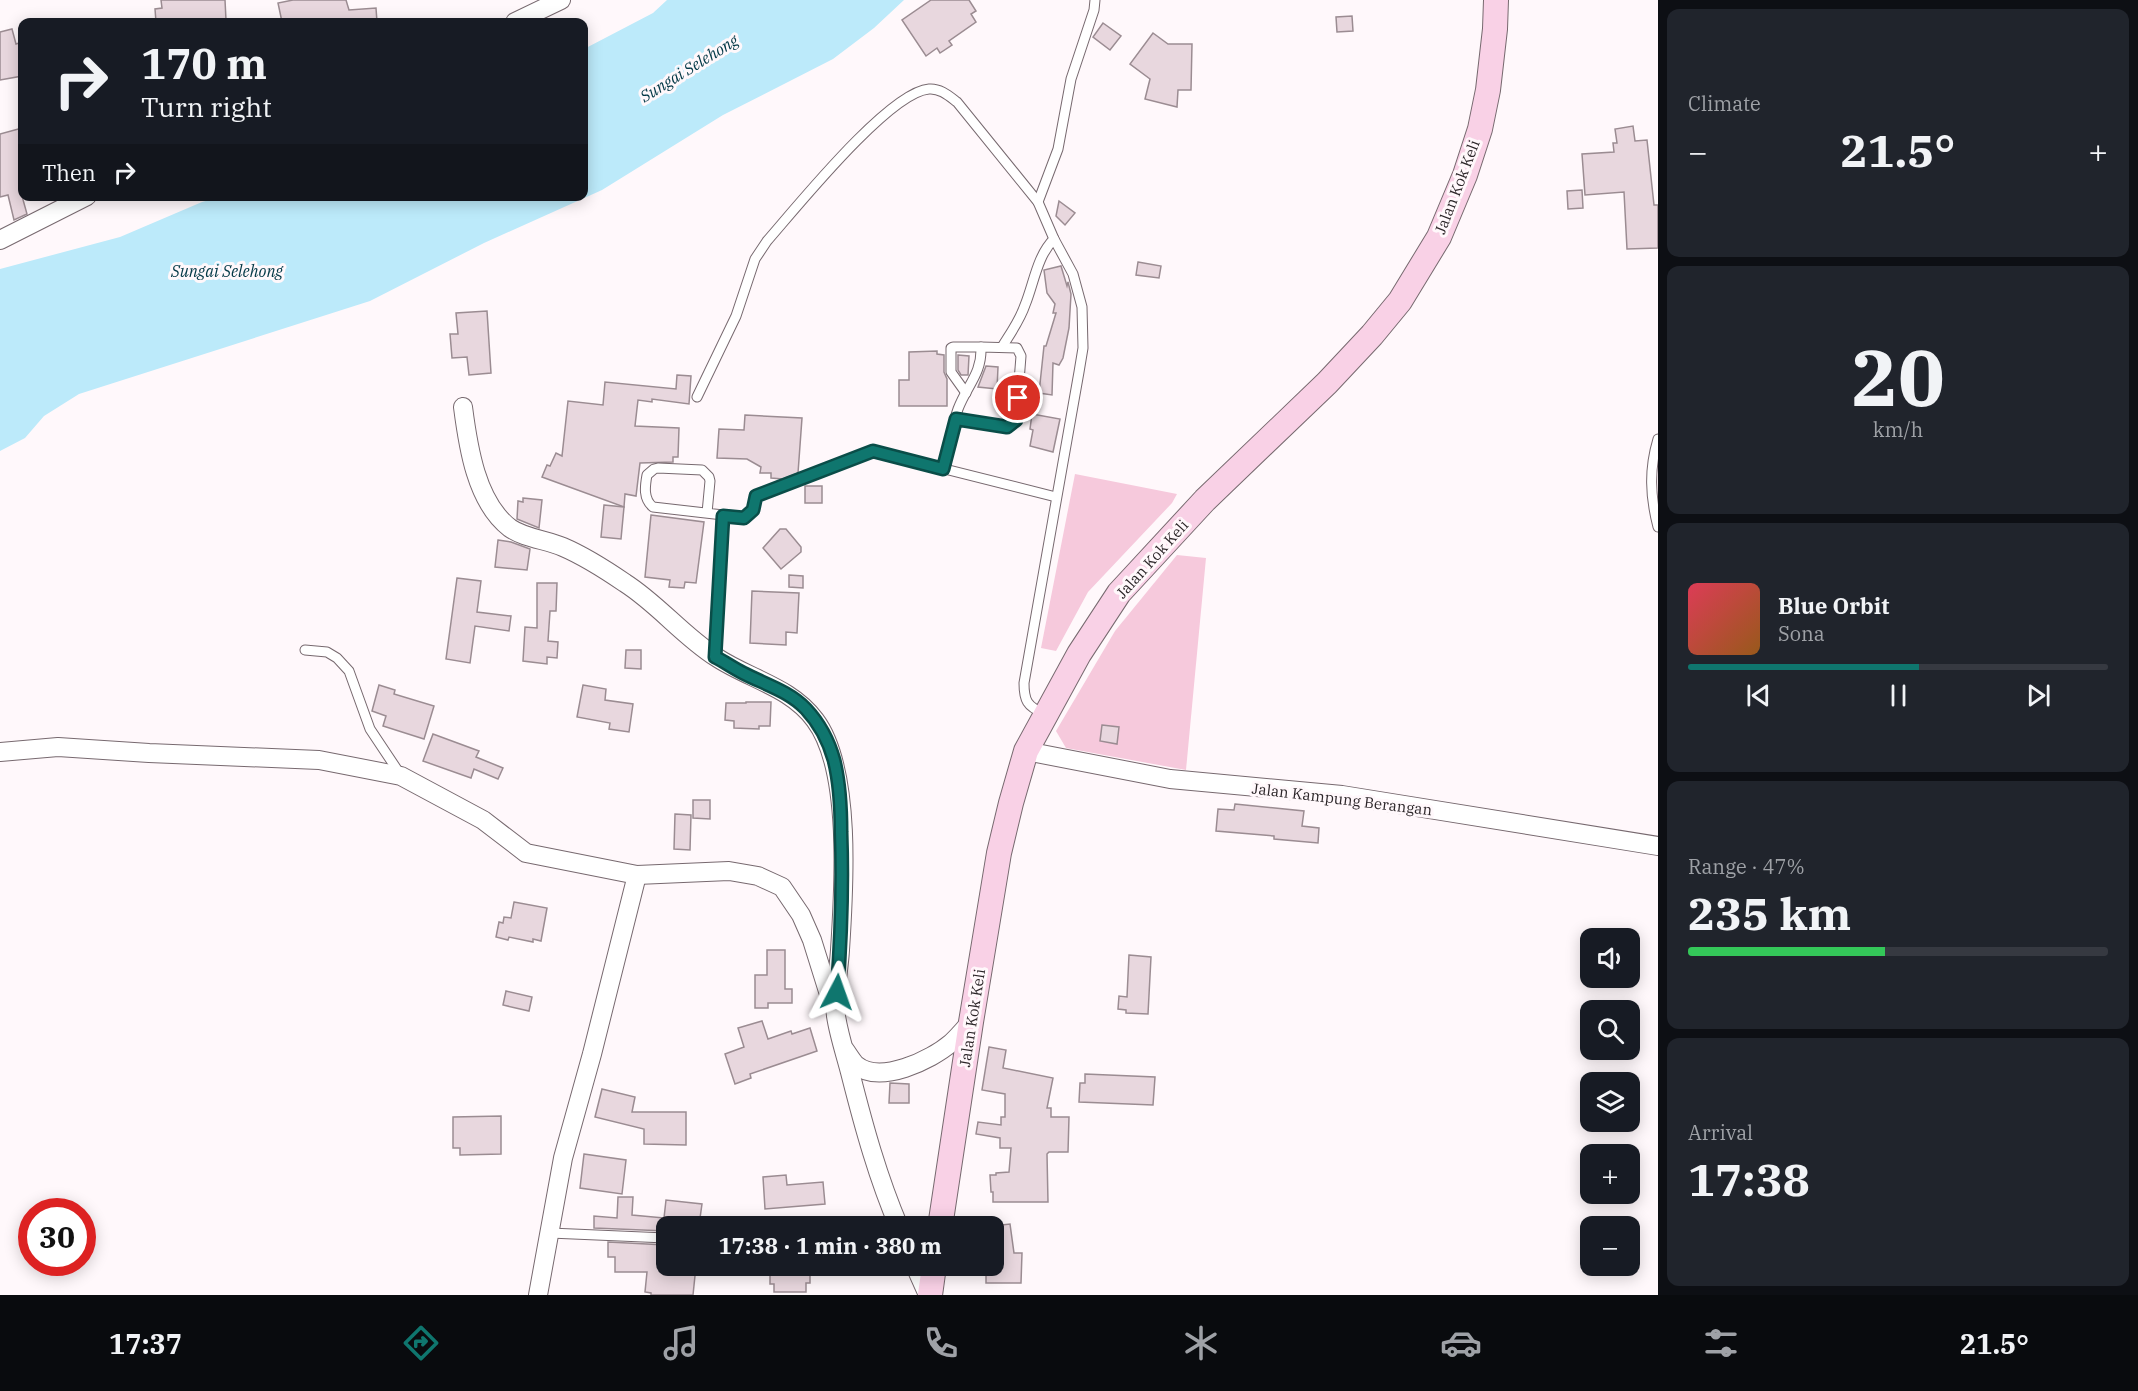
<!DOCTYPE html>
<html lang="en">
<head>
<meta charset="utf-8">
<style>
  :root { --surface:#171b24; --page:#20242c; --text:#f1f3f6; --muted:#9ea1a6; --line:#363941; --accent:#0f766e }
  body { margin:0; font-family:"IBM Plex Serif",serif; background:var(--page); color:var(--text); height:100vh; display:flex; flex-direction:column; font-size:22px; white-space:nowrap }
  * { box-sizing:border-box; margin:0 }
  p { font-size:20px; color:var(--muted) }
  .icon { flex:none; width:33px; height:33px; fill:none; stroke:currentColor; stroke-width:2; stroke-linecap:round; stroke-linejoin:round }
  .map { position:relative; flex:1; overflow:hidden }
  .sheet { display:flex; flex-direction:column; gap:9px; padding:9px; background:#0d0f14; width:480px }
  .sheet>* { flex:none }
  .guide { position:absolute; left:18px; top:18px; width:570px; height:183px; border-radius:12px; box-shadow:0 3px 15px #0003; background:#171b24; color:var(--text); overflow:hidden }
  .fabs { position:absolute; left:1580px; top:928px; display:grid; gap:12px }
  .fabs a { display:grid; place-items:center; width:60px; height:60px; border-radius:12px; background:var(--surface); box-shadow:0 3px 15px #0003; font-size:30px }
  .speed { position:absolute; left:18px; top:1198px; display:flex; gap:12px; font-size:30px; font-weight:700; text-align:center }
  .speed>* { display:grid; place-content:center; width:78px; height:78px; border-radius:50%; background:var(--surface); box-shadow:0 3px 15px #0003; line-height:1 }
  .speed .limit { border:9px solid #d22; background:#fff; color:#111 }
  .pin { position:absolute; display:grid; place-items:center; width:51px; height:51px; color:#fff; margin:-26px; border:3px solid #fff; border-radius:50%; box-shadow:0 2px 6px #0007 }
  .me { position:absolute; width:66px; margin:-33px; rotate:4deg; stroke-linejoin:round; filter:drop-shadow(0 0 4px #0008) }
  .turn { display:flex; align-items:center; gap:21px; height:126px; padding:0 24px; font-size:27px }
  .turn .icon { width:78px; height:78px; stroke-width:2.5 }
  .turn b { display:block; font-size:42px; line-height:51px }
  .then { display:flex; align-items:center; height:57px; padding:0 24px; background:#0003; gap:12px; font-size:22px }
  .big { font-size:45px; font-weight:700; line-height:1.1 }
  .sheet .widget { flex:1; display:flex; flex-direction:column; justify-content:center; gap:9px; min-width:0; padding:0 21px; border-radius:12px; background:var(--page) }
  .sheet .dial { align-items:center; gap:0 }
  .dial b { font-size:78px; line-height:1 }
  .song { display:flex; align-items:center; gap:18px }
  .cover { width:72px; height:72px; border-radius:9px; background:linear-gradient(135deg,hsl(350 70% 55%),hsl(30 70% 35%)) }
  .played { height:6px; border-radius:3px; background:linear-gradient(90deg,var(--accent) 55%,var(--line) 55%) }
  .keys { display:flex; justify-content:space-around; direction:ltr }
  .heat { display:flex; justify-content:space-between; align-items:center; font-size:33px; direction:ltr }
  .charge { height:9px; border-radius:4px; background:linear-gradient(90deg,#34c759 47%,var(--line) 0) }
  .trip { position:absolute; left:656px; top:1216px; width:348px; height:60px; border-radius:12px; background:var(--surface); box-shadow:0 3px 15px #0003; font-weight:700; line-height:60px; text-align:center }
  .tab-bar { display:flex; height:96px; justify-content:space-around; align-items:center; background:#090b0e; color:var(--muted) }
  .tab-bar .icon { width:42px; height:42px }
  .tab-bar .on { color:var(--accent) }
  .tab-bar b { font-size:27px; color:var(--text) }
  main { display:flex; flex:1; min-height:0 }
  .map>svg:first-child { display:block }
</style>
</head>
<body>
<main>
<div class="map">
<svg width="1658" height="1295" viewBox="0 0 1658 1295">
  <rect width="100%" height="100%" fill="#fff8fb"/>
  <g fill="#f6c9dc">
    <polygon points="1075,474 1177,494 1172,503 1088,592 1056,651 1041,648"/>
    <polygon points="1177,555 1206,558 1186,770 1066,748 1056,731 1115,631"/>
  </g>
  <polygon fill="#bceafa" points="667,0 904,0 874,28 833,59 723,115 602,190 484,243 370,301 79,394 44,416 25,438 0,451 0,269 120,237 202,202 220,197 584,196 584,49 653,13"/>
  <g fill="#e8d7de" stroke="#9b8c92" stroke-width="1.5">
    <polygon points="161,0 225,0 226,20 156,22 155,9 162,8"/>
    <polygon points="293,0 346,0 349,10 376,8 377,22 282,22 278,3"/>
    <polygon points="931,0 969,0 976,11 971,14 976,22 949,41 952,45 940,53 937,48 926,56 902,20"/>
    <polygon points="1352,16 1353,31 1337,32 1336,17"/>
    <polygon points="1103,23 1121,36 1110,50 1093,37"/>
    <polygon points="12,29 16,44 22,42 22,76 0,80 0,32"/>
    <polygon points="1153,33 1168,44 1192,44 1191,90 1178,90 1177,107 1145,99 1150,79 1130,64"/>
    <polygon points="1633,126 1635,141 1647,140 1654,205 1658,205 1658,248 1627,249 1624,192 1585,195 1582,154 1614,152 1613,143 1617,143 1615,129"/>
    <polygon points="22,128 22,196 27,214 14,220 8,195 0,197 0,134"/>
    <polygon points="1582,190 1583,208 1568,209 1567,191"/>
    <polygon points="1059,201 1075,213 1065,225 1056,216"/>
    <polygon points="1138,262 1161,266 1159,278 1136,275"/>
    <polygon points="1061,266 1067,286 1068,282 1071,294 1069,328 1063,358 1059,365 1053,363 1052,395 1039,393 1044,346 1046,346 1056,313 1053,313 1055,304 1047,293 1044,270"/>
    <polygon points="487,311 491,373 469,375 467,357 452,358 450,334 458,334 456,313"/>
    <polygon points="937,351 937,354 944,355 944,372 947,379 947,406 899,406 899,380 909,380 909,352"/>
    <polygon points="958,355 969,356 968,375 961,375 958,370"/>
    <polygon points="986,366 998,367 997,389 978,387"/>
    <polygon points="677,375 691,376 689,404 652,399 652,402 638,400 635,426 679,428 678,457 673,457 673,462 640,463 636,496 625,494 624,507 542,477 547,465 550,466 556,453 562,456 568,401 603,405 605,382 676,389"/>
    <polygon points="1032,414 1060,419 1053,452 1030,446 1033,430 1030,429"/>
    <polygon points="745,415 802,418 798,473 783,479 771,478 771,473 760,473 761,467 747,459 717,458 719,429 744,430"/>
    <rect x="805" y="486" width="17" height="17"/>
    <polygon points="523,498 542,500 539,528 517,519 518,501 523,502"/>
    <polygon points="604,505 624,507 621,539 601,537"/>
    <polygon points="651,515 704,522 696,583 685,582 684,588 669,587 670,580 645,577"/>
    <polygon points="780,529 786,529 801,547 801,552 781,569 763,548"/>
    <polygon points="498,540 511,542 530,549 527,570 495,567"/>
    <polygon points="789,575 803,576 803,588 789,587"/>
    <polygon points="457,578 481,581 477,612 511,616 509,631 475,626 470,663 446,659"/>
    <polygon points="537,583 557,583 556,611 550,611 548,641 558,642 557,658 547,657 547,664 523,661 525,627 537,628"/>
    <polygon points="752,591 799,593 797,633 786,632 786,645 750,643"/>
    <polygon points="626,650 641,650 641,669 625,668"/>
    <polygon points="379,685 395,690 394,694 434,706 424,739 383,726 386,716 372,711"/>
    <polygon points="583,685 606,689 605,700 633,704 629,732 609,729 610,723 577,717"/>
    <polygon points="746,702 771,702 770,726 759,726 759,729 734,728 734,721 725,720 726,703 746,703"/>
    <polygon points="1102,725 1119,727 1117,744 1100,741"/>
    <polygon points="433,734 479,751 476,757 503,768 498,779 474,769 471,778 423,761"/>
    <polygon points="693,800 710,800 710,819 693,818"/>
    <polygon points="1235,804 1304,811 1302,826 1319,828 1318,843 1274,839 1274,836 1216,831 1218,809 1234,810"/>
    <polygon points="675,814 691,815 690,850 674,849"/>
    <polygon points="514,902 547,908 541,941 533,939 533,942 509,937 508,940 496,937 499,922 503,923 504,917 511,918"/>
    <polygon points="767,950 785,950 785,989 792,989 792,1003 768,1003 768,1008 755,1008 755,975 767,975"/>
    <polygon points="1129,955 1151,957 1148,1014 1126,1013 1126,1010 1118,1009 1119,996 1127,997"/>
    <polygon points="506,991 532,997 529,1011 503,1005"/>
    <polygon points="762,1021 768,1039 791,1031 792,1034 810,1028 817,1051 750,1074 751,1078 735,1084 725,1054 744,1047 738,1028"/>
    <polygon points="989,1047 1006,1050 1003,1068 1053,1078 1047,1108 1051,1108 1051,1117 1069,1117 1068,1152 1049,1152 1047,1154 1048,1202 993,1202 993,1192 991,1192 990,1175 996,1175 996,1173 1009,1172 1011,1148 1000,1148 1000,1138 976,1134 978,1122 1001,1125 1001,1117 1005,1117 1005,1094 982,1090"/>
    <polygon points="1085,1074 1155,1077 1153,1105 1079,1102 1080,1083 1085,1083"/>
    <polygon points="890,1083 909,1084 909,1103 889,1103"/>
    <polygon points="602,1089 635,1097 632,1112 686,1112 686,1145 644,1144 644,1129 595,1117"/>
    <polygon points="501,1116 501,1154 460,1155 460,1148 453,1148 453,1117"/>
    <polygon points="584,1154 626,1160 622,1194 580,1188"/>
    <polygon points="786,1175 787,1185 823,1182 825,1204 765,1209 763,1177"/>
    <polygon points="618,1197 633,1197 632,1215 664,1218 666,1200 702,1204 700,1218 693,1218 692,1227 666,1227 666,1231 594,1228 594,1216 617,1218"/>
    <polygon points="1010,1224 1014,1253 1022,1253 1021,1283 986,1283 986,1266 993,1266 993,1226"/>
    <polygon points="608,1242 666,1245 666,1266 696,1266 693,1295 651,1295 651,1293 645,1292 647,1272 615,1272 615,1257 608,1257"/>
    <polygon points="770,1266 810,1266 810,1283 806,1283 806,1292 774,1292 774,1284 770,1284"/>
  </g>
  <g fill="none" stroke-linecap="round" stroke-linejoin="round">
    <defs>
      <g id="lane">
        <polyline points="1038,202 1058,149 1071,79 1094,10 1095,0"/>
        <path d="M1002,347C1010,334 1020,320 1025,305C1034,283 1037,256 1054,239"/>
        <polyline points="966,393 951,372 951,348 953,347 981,347"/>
        <path d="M697,397L736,316L755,259L767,241C796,208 889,92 929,89C940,88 949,96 957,102L1038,202L1054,239L1073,274L1082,307L1083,348L1079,372L1024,683C1024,700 1027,707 1044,713"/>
        <path d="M1658,439C1649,469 1650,496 1658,527"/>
        <path d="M943,469C948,449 951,428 958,409C967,385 982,374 981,347L1017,348L1021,356L1016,419L1007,427L956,419"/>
        <path d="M707,513L710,481L709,477L702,470L658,468L654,469L647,475C645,486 643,499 653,507L723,515L715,657"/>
        <polyline points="723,515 744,518 753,510 756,497 873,451 1056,497"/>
        <polyline points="305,650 327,652 337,658 349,671 370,729 400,774"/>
        <polyline points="550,1233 666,1238"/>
      </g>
      <g id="street">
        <polyline points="515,22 561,0"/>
        <polyline points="0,240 87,196"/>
        <path d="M463,407C468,446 476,502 510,528C524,538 547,540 563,547C584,556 606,570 625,583C658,604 683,636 716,657C749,679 791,687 815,720C852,769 844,889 840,950C839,969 833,999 836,1016C839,1036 846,1056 851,1076C864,1127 878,1178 899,1227"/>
        <polyline points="1026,751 1170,779 1342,795 1658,846"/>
        <polyline points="0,752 58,747 149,753 319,760 401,776 483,820 526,853 637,875 729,871 758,876 782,887 801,915 812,940 832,1004"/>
        <path d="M845,1050C848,1054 852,1061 856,1065C880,1085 931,1060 951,1043C958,1037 964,1029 971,1022"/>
        <polyline points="915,1266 928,1295"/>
        <polyline points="538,1295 563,1158 592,1054 637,875"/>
      </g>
      <g id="secondary">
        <polyline points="940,1227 971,1022 999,853 1011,803 1026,751 1079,654 1119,593 1205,500 1327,383 1372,335 1400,301 1439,237 1465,175 1480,129 1488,90 1495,29 1496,0"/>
        <polyline points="930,1295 934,1266"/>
      </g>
    </defs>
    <use href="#lane" stroke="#77696f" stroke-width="11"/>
    <use href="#street" stroke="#77696f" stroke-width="20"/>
    <use href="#secondary" stroke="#77696f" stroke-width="26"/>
    <use href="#lane" stroke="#fff" stroke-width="9"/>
    <use href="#street" stroke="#fff" stroke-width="18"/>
    <use href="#secondary" stroke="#f9d1e6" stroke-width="24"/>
  </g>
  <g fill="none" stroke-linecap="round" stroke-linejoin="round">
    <defs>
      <path id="route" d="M837,992C841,939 843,886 841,832C841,808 840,784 834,760C829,742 819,723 806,709C789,691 764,684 743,673C733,668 725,662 715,657L723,516L744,518L753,510L756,496L873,451L943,469L956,419L1007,427L1016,420L1018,398"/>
    </defs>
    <use href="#route" stroke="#0a4d48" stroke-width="15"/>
    <use href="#route" stroke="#0f766e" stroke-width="10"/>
  </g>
  <g text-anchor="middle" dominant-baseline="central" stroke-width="6" stroke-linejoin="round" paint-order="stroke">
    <g font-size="15" fill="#2c2629" stroke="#fff8fb">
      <text transform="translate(1457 187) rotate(-69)">Jalan Kok Keli</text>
      <text transform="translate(1152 559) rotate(-48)">Jalan Kok Keli</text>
      <text transform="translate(1342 799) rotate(7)">Jalan Kampung Berangan</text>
      <text transform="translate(972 1018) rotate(-81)">Jalan Kok Keli</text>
    </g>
    <g font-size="16" font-style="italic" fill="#023846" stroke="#fff8fb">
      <text transform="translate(689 68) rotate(-32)">Sungai Selehong</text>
      <text x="227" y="271">Sungai Selehong</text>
    </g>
  </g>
</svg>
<div class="fabs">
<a><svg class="icon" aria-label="sound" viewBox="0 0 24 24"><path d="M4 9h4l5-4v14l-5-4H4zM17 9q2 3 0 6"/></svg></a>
<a><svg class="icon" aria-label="search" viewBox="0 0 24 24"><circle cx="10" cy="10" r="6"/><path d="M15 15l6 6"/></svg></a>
<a><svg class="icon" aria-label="layers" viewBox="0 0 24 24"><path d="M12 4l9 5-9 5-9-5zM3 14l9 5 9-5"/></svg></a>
<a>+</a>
<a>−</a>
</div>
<div class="speed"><div class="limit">30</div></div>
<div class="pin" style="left:1018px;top:398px;background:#d93025"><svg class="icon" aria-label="arrive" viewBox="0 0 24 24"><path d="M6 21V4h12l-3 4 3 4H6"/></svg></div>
<svg class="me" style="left:837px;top:992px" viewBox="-20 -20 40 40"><path d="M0-17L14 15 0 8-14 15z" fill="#0f766e" stroke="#fff" stroke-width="4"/></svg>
<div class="trip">17:38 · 1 min · 380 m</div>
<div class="guide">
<div class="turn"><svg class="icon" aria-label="right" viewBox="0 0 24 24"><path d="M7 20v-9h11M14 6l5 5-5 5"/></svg><div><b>170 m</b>Turn right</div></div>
<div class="then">Then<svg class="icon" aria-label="right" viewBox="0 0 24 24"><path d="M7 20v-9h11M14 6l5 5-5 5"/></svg></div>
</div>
</div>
<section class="sheet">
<div class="widget"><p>Climate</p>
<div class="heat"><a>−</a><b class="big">21.5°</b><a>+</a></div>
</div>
<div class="widget dial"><b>20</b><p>km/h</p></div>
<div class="widget">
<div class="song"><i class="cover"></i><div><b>Blue Orbit</b><p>Sona</p></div></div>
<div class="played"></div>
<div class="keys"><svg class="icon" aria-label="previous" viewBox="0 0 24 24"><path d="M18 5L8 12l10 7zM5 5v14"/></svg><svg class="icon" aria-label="pause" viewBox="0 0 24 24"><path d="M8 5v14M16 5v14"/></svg><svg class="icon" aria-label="next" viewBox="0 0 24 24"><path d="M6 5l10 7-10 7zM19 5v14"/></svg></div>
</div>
<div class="widget"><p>Range · 47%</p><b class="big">235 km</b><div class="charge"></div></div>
<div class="widget"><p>Arrival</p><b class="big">17:38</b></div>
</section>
</main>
<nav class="tab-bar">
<b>17:37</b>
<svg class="icon on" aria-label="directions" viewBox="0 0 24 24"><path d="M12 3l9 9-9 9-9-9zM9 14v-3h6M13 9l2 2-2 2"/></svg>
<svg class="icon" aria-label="music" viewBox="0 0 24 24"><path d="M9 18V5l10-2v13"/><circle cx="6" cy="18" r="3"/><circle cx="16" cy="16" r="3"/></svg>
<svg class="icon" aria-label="phone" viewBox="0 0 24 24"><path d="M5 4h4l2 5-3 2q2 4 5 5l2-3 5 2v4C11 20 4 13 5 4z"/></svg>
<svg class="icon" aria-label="climate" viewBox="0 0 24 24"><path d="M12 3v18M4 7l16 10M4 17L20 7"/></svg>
<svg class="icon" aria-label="car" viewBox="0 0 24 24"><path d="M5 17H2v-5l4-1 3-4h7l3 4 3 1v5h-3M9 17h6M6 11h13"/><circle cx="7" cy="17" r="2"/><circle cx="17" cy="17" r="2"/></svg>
<svg class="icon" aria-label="filters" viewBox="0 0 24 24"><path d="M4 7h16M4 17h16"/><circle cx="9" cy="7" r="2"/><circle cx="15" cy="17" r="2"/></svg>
<b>21.5°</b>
</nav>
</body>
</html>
